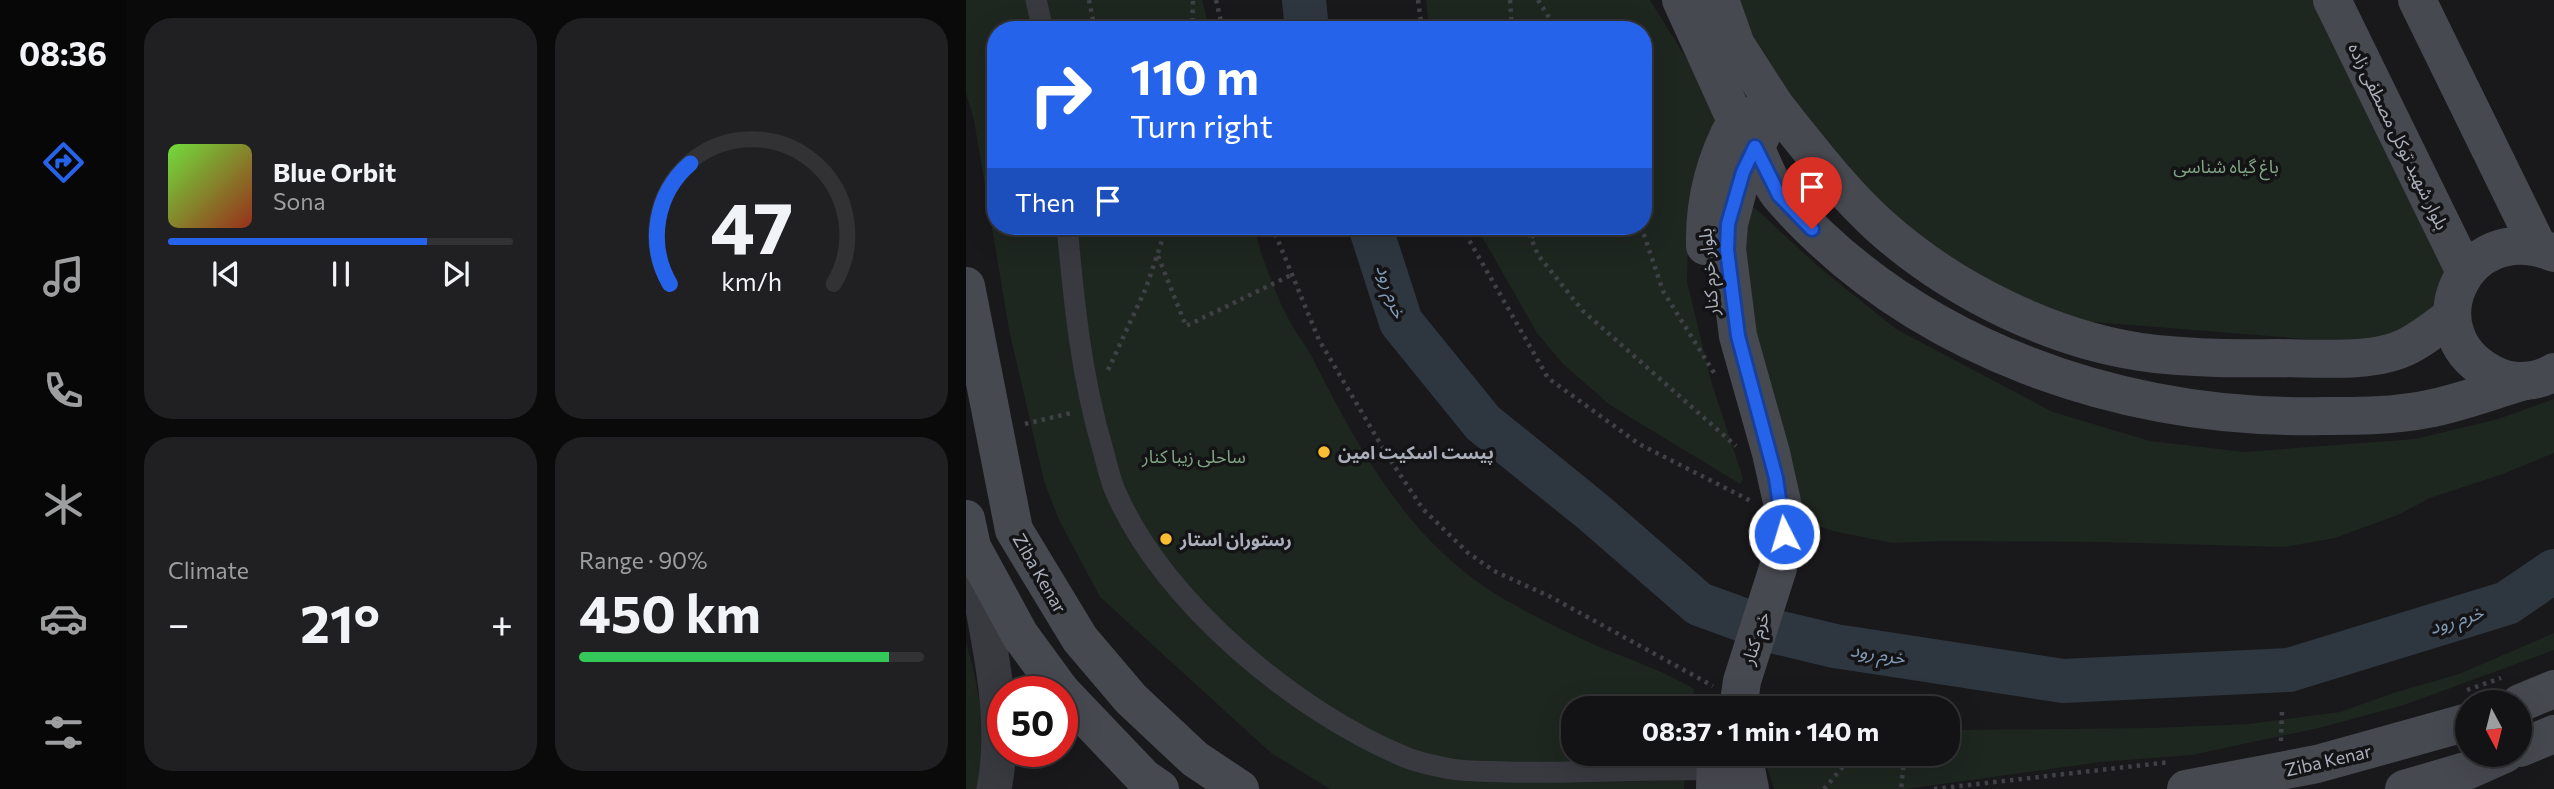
<!DOCTYPE html>
<html lang="en">
<head>
<meta charset="utf-8">
<style>
  :root { --surface:#131214; --page:#202022; --text:#f1f3f6; --muted:#9d9ea0; --line:#323234; --accent:#2563eb }
  body { margin:0; font-family:Commissioner,"Noto Sans Arabic",sans-serif; background:var(--page); color:var(--text); height:100vh; display:flex; flex-direction:column; font-size:26px; white-space:nowrap }
  * { box-sizing:border-box; margin:0 }
  p { font-size:23px; color:var(--muted) }
  .icon { flex:none; width:38px; height:38px; fill:none; stroke:currentColor; stroke-width:2; stroke-linecap:round; stroke-linejoin:round }
  .map { position:relative; flex:1; overflow:hidden }
  .panel { display:flex; flex-direction:column; gap:18px; padding:18px; background:#0a0a0b; width:840px }
  .panel>* { flex:none }
  .banner { position:absolute; left:21px; top:21px; width:665px; height:214px; border-radius:28px; box-shadow:0 7px 28px #0002,0 0 0 2px var(--line); background:#2563eb; color:#fff; overflow:hidden }
  .needle { width:46px; rotate:173deg }
  .buttons { position:absolute; left:1489px; top:690px; display:grid; gap:14px }
  .buttons a { display:grid; place-items:center; width:77px; height:77px; border-radius:50%; background:var(--surface); box-shadow:0 7px 28px #0002,0 0 0 2px var(--line); font-size:35px }
  .speed { position:absolute; left:21px; top:676px; display:flex; gap:14px; font-size:35px; font-weight:700; text-align:center }
  .speed>* { display:grid; place-content:center; width:91px; height:91px; border-radius:50%; background:var(--surface); box-shadow:0 7px 28px #0002,0 0 0 2px var(--line); line-height:1 }
  .speed .limit { border:10px solid #d22; background:#fff; color:#111 }
  .pin { position:absolute; display:grid; place-items:center; width:60px; height:60px; color:#fff; margin:-72px -30px; border-radius:50% 50% 50% 0; rotate:-45deg; box-shadow:0 0 7px #0007 }
  .pin .icon { rotate:45deg }
  .me { position:absolute; width:77px; margin:-38px; rotate:355deg; stroke-linejoin:round; filter:drop-shadow(0 0 5px #0008) }
  .turn { display:flex; align-items:center; gap:24px; height:147px; padding:0 28px; font-size:32px }
  .turn .icon { width:91px; height:91px; stroke-width:2.5 }
  .turn b { display:block; font-size:49px; line-height:60px }
  .then { display:flex; align-items:center; height:66px; padding:0 28px; background:#0003; gap:14px; font-size:26px }
  .big { font-size:52px; font-weight:700; line-height:1.1 }
  .panel .tile { flex:1; display:flex; flex-direction:column; justify-content:center; gap:10px; min-width:0; padding:0 24px; border-radius:28px; background:var(--page) }
  .panel .dial { align-items:center; gap:0 }
  .dial svg { height:182px; overflow:visible; fill:none; stroke:var(--line); stroke-width:7; stroke-linecap:round; text-anchor:middle }
  .dial text { fill:var(--text); stroke:none }
  .song { display:flex; align-items:center; gap:21px }
  .cover { width:84px; height:84px; border-radius:10px; background:linear-gradient(135deg,hsl(100 70% 55%),hsl(10 70% 35%)) }
  .played { height:7px; border-radius:4px; background:linear-gradient(90deg,var(--accent) 75%,var(--line) 75%) }
  .keys { display:flex; justify-content:space-around; direction:ltr }
  .heat { display:flex; justify-content:space-between; align-items:center; font-size:38px; direction:ltr }
  .charge { height:10px; border-radius:5px; background:linear-gradient(90deg,#34c759 90%,var(--line) 0) }
  .panel .tiles { flex:1; display:grid; gap:18px; grid-template-columns:repeat(2,1fr) }
  .trip { position:absolute; left:595px; top:696px; width:399px; height:70px; border-radius:28px; background:var(--surface); box-shadow:0 7px 28px #0002,0 0 0 2px var(--line); font-weight:700; line-height:70px; text-align:center }
  main { display:flex; flex:1; min-height:0 }
  .dock { display:flex; flex-direction:column; width:126px; justify-content:space-around; align-items:center; background:#080708; color:var(--muted) }
  .dock .icon { width:49px; height:49px }
  .dock .current { color:var(--accent) }
  .dock b { font-size:32px; color:var(--text) }
  .map>svg:first-child { display:block }
</style>
</head>
<body>
<main>
<nav class="dock">
<b>08:36</b>
<svg class="icon current" aria-label="directions" viewBox="0 0 24 24"><path d="M12 3l9 9-9 9-9-9zM9 14v-3h6M13 9l2 2-2 2"/></svg>
<svg class="icon" aria-label="music" viewBox="0 0 24 24"><path d="M9 18V5l10-2v13"/><circle cx="6" cy="18" r="3"/><circle cx="16" cy="16" r="3"/></svg>
<svg class="icon" aria-label="phone" viewBox="0 0 24 24"><path d="M5 4h4l2 5-3 2q2 4 5 5l2-3 5 2v4C11 20 4 13 5 4z"/></svg>
<svg class="icon" aria-label="climate" viewBox="0 0 24 24"><path d="M12 3v18M4 7l16 10M4 17L20 7"/></svg>
<svg class="icon" aria-label="car" viewBox="0 0 24 24"><path d="M5 17H2v-5l4-1 3-4h7l3 4 3 1v5h-3M9 17h6M6 11h13"/><circle cx="7" cy="17" r="2"/><circle cx="17" cy="17" r="2"/></svg>
<svg class="icon" aria-label="filters" viewBox="0 0 24 24"><path d="M4 7h16M4 17h16"/><circle cx="9" cy="7" r="2"/><circle cx="15" cy="17" r="2"/></svg>
</nav>
<section class="panel">
<div class="tiles">
<div class="tile">
<div class="song"><i class="cover"></i><div><b>Blue Orbit</b><p>Sona</p></div></div>
<div class="played"></div>
<div class="keys"><svg class="icon" aria-label="previous" viewBox="0 0 24 24"><path d="M18 5L8 12l10 7zM5 5v14"/></svg><svg class="icon" aria-label="pause" viewBox="0 0 24 24"><path d="M8 5v14M16 5v14"/></svg><svg class="icon" aria-label="next" viewBox="0 0 24 24"><path d="M6 5l10 7-10 7zM19 5v14"/></svg></div>
</div>
<div class="tile dial"><svg viewBox="0 0 100 80">
<path d="M14 69A42 42 0 1 1 86 69"/>
<path d="M14 69A42 42 0 0 1 23 16" stroke="#2563eb"/>
<text x="50" y="56" font-size="32" font-weight="700">47</text>
<text x="50" y="72" font-size="11">km/h</text>
</svg></div>
<div class="tile"><p>Climate</p>
<div class="heat"><a>−</a><b class="big">21°</b><a>+</a></div>
</div>
<div class="tile"><p>Range · 90%</p><b class="big">450 km</b><div class="charge"></div></div>
</div>
</section>
<div class="map">
<svg width="1588" height="789" viewBox="0 0 1588 789">
  <rect width="100%" height="100%" fill="#19181b"/>
  <g fill="#1e2620">
    <path d="M0,0H236L244,30H30V226H288C296,260 311,299 328,329C335,340 343,350 348,361C392,447 437,531 519,587C555,611 615,640 656,656C682,666 704,675 728,689L726,709H607V754H721L718,789H364L305,753L134,597L93,520L78,481L43,330L8,120L0,93Z"/>
    <polygon points="460,0 684,0 753,111 722,243 721,281 745,381 777,478 774,484 644,405 597,364 571,333 510,226 677,226 677,30 463,30"/>
    <polygon points="766,0 1366,0 1499,272 1441,347 1051,316 844,150"/>
    <polygon points="784,207 789,208 853,267 930,329 1087,412 1184,441 1279,452 1449,439 1532,419 1588,399 1588,453 1537,474 1464,498 1432,515 1369,538 1318,547 1134,542 975,541 926,543 867,531 842,523 838,518 820,448 773,293"/>
    <polygon points="1588,633 1588,650 1438,705 1353,728 1226,755 1135,762 940,789 808,789 797,754 982,754 982,730 1184,728 1283,724 1374,712 1427,693 1493,674"/>
    <path d="M0,643C13,684 23,747 13,789H0Z"/>
  </g>
  <g fill="none" stroke-linecap="round" stroke-linejoin="round">
    <g stroke="#2e3740" stroke-width="44">
      <polyline points="338,0 341,30"/>
      <polyline points="404,226 435,322 517,423 626,511 733,604 810,632 869,646 1097,681 1323,670 1541,603 1588,571"/>
    </g>
    <g stroke="#3f4147" stroke-width="4.5" stroke-dasharray="3.5 5" stroke-linecap="butt">
      <polyline points="123,0 129,30"/>
      <polyline points="250,0 257,30"/>
      <polyline points="452,0 456,30"/>
      <polyline points="544,0 546,30"/>
      <polyline points="572,0 591,30"/>
      <polyline points="226,30 227,0"/>
      <polyline points="306,226 353,340 421,455 457,509 501,552 528,571 585,597 747,686"/>
      <polyline points="495,226 582,378 673,444 785,501"/>
      <polyline points="560,226 572,255 617,311 770,446"/>
      <polyline points="675,226 697,291 750,376"/>
      <polyline points="565,237 583,226"/>
      <polyline points="192,256 220,326 325,275"/>
      <polyline points="142,370 180,288 201,226"/>
      <polyline points="59,424 105,413"/>
      <polyline points="1501,690 1535,678"/>
      <polyline points="1315,741 1316,710"/>
      <polyline points="858,789 886,756 938,760 935,789"/>
      <polyline points="968,789 1204,762"/>
    </g>
    <g stroke="#393a40" stroke-width="21">
      <polyline points="70,0 77,30"/>
      <path d="M101,226C108,302 115,376 137,450C141,464 144,481 151,495C199,603 330,712 439,757C453,763 470,766 485,769C503,772 524,771 543,772C611,774 680,768 749,770"/>
    </g>
    <path stroke="#393a40" stroke-width="35" d="M7,557C20,629 43,717 28,789"/>
    <g stroke="#474950" stroke-width="38">
      <path d="M715,0L770,121C749,159 738,202 739,246"/>
      <polyline points="754,0 770,45 810,107 777,171 763,224 761,249 772,336 805,453 816,502 819,534 812,568 776,681 772,709"/>
      <polyline points="1366,0 1499,272"/>
      <polyline points="1451,0 1571,245"/>
      <path d="M1588,253C1497,215 1443,337 1531,376C1549,384 1572,382 1588,372"/>
      <polyline points="0,286 48,530 114,639 165,699 229,759 274,789"/>
      <path d="M1486,316C1472,326 1458,338 1442,346C1408,364 1350,358 1311,358C1271,359 1229,358 1190,354C1092,343 988,292 915,227C876,192 843,148 810,107L770,121C777,131 785,141 791,151C798,166 805,186 816,198C950,350 1157,420 1357,416C1392,416 1428,416 1462,409C1494,403 1527,390 1559,381"/>
      <polyline points="0,519 6,547 54,635 95,691"/>
      <polyline points="96,692 178,778 194,789"/>
      <polyline points="1554,703 1588,689"/>
      <polyline points="1554,748 1588,734"/>
      <polyline points="777,754 784,789"/>
      <polyline points="749,789 750,754"/>
      <polyline points="1220,789 1351,764 1502,722"/>
      <polyline points="1438,789 1503,770 1539,754"/>
    </g>
  </g>
  <g fill="none" stroke-linecap="round" stroke-linejoin="round">
    <defs>
      <polyline id="route" points="818,534 810,478 772,336 761,250 762,224 777,172 789,147 813,195 846,229"/>
    </defs>
    <use href="#route" stroke="#184099" stroke-width="18"/>
    <use href="#route" stroke="#2563eb" stroke-width="12"/>
  </g>
  <g fill="#f8bd33" stroke="#141316" stroke-width="2.5">
    <circle cx="358" cy="452" r="7"/>
    <circle cx="200" cy="539" r="7"/>
  </g>
  <g text-anchor="middle" dominant-baseline="central" stroke-width="7" stroke-linejoin="round" paint-order="stroke">
    <g font-size="18" fill="#aaafbb" stroke="#141316">
      <text transform="translate(1433 136) rotate(64)">بلوار شهید توکل مصطفی زاده</text>
      <text transform="translate(742 272) rotate(-95)">بلوار خرم کنار</text>
      <text transform="translate(74 573) rotate(60)">Ziba Kenar</text>
      <text transform="translate(789 638) rotate(-72)">خرم کنار</text>
      <text transform="translate(1362 760) rotate(-13)">Ziba Kenar</text>
    </g>
    <g font-size="18" fill="#81a685" stroke="#141316">
      <text x="1260" y="166">باغ گیاه شناسی</text>
      <text x="228" y="456">ساحلی زیبا کنار</text>
    </g>
    <g font-size="18" font-weight="bold" fill="#aaafbb" stroke="#141316" text-anchor="start">
      <text x="372" y="452">پیست اسکیت امین</text>
      <text x="214" y="539">رستوران استار</text>
    </g>
    <g font-size="19" font-style="italic" fill="#819bb6" stroke="#141316">
      <text transform="translate(426 291) rotate(71)">خرم رود</text>
      <text transform="translate(1490 619) rotate(-17)">خرم رود</text>
      <text transform="translate(912 653) rotate(9)">خرم رود</text>
    </g>
  </g>
</svg>
<div class="buttons">
<a><svg class="needle" viewBox="-14 -14 28 28"><path d="M0-13l5 13h-10z" fill="#e53935"/><path d="M0 13l5-13h-10z" fill="#9d9ea0"/></svg></a>
</div>
<div class="speed"><div class="limit">50</div></div>
<div class="pin" style="left:846px;top:229px;background:#d93025"><svg class="icon" aria-label="arrive" viewBox="0 0 24 24"><path d="M6 21V4h12l-3 4 3 4H6"/></svg></div>
<svg class="me" style="left:818px;top:534px" viewBox="-20 -20 40 40"><circle r="17" fill="#2563eb" stroke="#fff" stroke-width="3"/><path d="M0-11L8 9 0 5-8 9z" fill="#fff"/></svg>
<div class="trip">08:37 · 1 min · 140 m</div>
<div class="banner">
<div class="turn"><svg class="icon" aria-label="right" viewBox="0 0 24 24"><path d="M7 20v-9h11M14 6l5 5-5 5"/></svg><div><b>110 m</b>Turn right</div></div>
<div class="then">Then<svg class="icon" aria-label="arrive" viewBox="0 0 24 24"><path d="M6 21V4h12l-3 4 3 4H6"/></svg></div>
</div>
</div>
</main>
</body>
</html>
